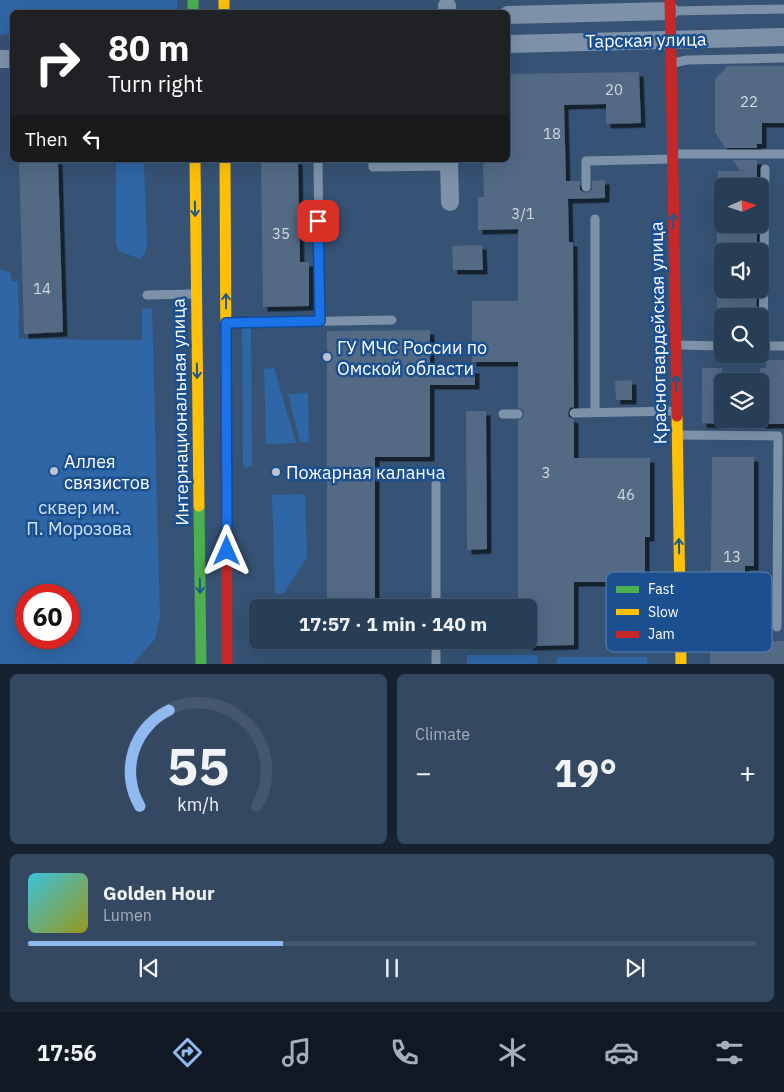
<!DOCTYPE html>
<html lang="en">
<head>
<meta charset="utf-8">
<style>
  :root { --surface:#283e57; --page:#344961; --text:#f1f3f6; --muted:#a5aeba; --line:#44576d; --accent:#90b9f0 }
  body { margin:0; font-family:"IBM Plex Sans",sans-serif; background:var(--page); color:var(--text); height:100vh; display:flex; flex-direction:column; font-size:19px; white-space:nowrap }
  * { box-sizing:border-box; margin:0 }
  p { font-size:16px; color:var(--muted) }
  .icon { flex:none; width:28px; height:28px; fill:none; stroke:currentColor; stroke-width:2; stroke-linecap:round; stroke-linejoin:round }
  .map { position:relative; height:664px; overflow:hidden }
  .details { display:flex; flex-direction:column; gap:10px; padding:10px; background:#162230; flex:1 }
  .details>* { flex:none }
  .banner { position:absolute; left:10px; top:10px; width:500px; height:152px; border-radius:8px; box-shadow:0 5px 20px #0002,0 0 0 1px var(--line); background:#202124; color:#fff; overflow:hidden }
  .needle { width:32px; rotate:87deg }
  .buttons { position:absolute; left:714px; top:178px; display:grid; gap:10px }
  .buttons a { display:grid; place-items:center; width:55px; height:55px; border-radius:8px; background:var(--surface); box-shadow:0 5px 20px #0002,0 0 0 1px var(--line); font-size:25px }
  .speed { position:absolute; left:15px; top:584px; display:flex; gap:10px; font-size:25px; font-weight:700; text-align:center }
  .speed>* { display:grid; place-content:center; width:65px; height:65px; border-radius:50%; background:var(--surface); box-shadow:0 5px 20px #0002,0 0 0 1px var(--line); line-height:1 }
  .speed .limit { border:8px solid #d22; background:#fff; color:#111 }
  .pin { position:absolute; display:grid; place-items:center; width:42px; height:42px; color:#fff; margin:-21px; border-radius:10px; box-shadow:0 2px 8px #0006 }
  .me { position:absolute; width:55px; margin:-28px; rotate:0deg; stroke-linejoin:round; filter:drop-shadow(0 0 4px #0008) }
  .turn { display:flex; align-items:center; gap:18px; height:105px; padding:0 15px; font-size:22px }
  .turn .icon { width:65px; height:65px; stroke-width:2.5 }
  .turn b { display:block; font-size:35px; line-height:42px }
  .then { display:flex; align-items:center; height:48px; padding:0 15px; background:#0003; gap:10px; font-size:19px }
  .big { font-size:38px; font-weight:700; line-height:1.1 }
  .details .tile { flex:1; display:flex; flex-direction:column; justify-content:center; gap:8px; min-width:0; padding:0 18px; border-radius:8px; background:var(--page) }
  .details .dial { align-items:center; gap:0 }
  .dial svg { height:130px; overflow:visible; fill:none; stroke:var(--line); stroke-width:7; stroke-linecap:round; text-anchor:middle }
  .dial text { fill:var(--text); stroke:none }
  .song { display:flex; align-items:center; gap:15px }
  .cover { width:60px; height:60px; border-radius:8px; background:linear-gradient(135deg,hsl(190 70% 55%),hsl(60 70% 35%)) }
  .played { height:5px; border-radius:2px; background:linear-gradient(90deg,var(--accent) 35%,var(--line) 35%) }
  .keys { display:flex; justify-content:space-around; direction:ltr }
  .heat { display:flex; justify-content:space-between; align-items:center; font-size:28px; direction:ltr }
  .details .tiles { flex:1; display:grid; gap:10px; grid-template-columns:1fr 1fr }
  .tile:last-child { grid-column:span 2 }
  .trip { position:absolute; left:249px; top:599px; width:288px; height:50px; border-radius:8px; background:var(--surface); box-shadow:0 5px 20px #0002,0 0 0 1px var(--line); font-weight:700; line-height:50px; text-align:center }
  .dock { display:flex; height:80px; justify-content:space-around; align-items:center; background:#101923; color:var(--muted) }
  .dock .icon { width:35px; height:35px }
  .dock .on { color:var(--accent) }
  .dock b { font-size:22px; color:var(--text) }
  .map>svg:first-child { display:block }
</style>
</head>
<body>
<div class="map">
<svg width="784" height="665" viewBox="0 0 784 665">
  <defs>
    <filter id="shadow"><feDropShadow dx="4.5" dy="4.5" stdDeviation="0" flood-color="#0009"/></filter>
  </defs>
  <rect width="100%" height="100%" fill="#365274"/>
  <g fill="#2f66a5" fill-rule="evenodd">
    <polygon points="0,0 177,0 177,12 12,12 12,33 0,35"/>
    <polygon points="119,160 140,160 144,164 147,245 145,253 140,259 119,251 116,243 116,164"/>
    <path d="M0,270L10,272L12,281H18L19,339L142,340V309L152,308L160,617L155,639L133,664H0ZM26,595H69V638H26Z"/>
    <polygon points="244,325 250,325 251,328 252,464 252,466 245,468 243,464 242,328"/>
    <polygon points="274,368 296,443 266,444 264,369"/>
    <polygon points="308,393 309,442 300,442 288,394"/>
    <polygon points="305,494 307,557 284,593 275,594 272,495"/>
    <polygon points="467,655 537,655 538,664 467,664"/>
    <rect x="557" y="657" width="90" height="7"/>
  </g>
  <g fill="#526984" filter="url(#shadow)">
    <polygon points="728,66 784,66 784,123 762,123 762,144 757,144 757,148 725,148 715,132 715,79"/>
    <polygon points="639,72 641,123 606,124 606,104 564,105 566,181 580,181 580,190 586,193 592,190 592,181 605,180 605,198 568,199 569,242 573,242 574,407 570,408 568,413 569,417 574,419 574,458 650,458 650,537 645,537 645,582 574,582 574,645 528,646 528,608 518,608 518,420 523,418 524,414 522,409 518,408 518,362 472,362 472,301 518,301 518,229 478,230 478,197 484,197 483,160 508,160 508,74"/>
    <polygon points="19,160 58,160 63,332 24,334"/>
    <polygon points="261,160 298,160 300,262 309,262 309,306 263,307"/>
    <polygon points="733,160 757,160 757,186 718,186 718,171 740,171"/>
    <rect x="717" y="224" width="40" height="27"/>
    <polygon points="482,245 483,270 453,270 452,246"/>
    <polygon points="717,289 757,289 756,316 717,316"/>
    <polygon points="430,330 430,369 475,369 475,385 430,385 430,457 375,457 375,608 327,608 327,331"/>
    <polygon points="766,360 784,360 784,424 760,424 760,368 766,368"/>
    <polygon points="702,368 722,368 722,424 702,423"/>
    <polygon points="632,380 632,400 616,400 615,381"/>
    <polygon points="466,411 486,411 487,549 467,550"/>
    <polygon points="712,457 754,457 754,566 745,566 745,641 784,641 784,665 710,665"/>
  </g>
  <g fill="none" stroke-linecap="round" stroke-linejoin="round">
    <g stroke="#7d92a8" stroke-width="9">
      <polyline points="672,11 784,9"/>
      <polyline points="673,63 687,60 784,58"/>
      <polyline points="675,154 784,154"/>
      <polyline points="318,160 320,321"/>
      <polyline points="373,160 373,167 449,166"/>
      <polyline points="586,187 586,161 672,159"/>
      <polyline points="595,219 595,412"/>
      <polyline points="147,295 193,294"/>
      <polyline points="228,323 392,320"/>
      <polyline points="678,345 722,346"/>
      <polyline points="760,346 763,346 765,169"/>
      <polyline points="763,346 784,346"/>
      <polyline points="574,413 677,411"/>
      <polyline points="503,414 518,414"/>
      <polyline points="678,435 778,436 777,627"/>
      <polyline points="436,484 436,608"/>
      <polyline points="436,640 436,665"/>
    </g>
    <g stroke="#7d92a8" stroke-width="18">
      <polyline points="447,12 447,6"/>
      <polyline points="508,15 670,11"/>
      <polyline points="508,44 784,37"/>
      <polyline points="0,59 12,59"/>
      <polyline points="449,160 450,202"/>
    </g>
    <g stroke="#4caf50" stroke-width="11">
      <polyline points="193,0 193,12"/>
      <polyline points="199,506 201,665"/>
    </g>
    <g stroke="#ffc107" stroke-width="11">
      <polyline points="224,0 224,12"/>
      <polyline points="195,160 199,506"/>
      <polyline points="225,160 226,371"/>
      <polyline points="677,416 681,665"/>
    </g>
    <g stroke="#c62828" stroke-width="11">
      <polyline points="670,0 677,416"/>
      <polyline points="226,371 227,665"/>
    </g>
  </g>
  <defs><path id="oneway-shaft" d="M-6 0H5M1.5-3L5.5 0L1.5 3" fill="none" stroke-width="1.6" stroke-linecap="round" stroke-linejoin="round" transform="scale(1.25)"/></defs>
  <g stroke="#205989">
    <use href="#oneway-shaft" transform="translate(195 209) rotate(89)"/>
    <use href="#oneway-shaft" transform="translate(673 221) rotate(-91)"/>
    <use href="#oneway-shaft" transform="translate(226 301) rotate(-90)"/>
    <use href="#oneway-shaft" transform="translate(197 371) rotate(89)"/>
    <use href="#oneway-shaft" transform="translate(676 383) rotate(-91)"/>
    <use href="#oneway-shaft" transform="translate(679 546) rotate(-91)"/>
    <use href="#oneway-shaft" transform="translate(200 586) rotate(89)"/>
  </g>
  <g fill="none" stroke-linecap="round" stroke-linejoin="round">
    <defs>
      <polyline id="route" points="227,551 226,323 320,321 318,221"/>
    </defs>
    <use href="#route" stroke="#114b97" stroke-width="12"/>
    <use href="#route" stroke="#1a73e8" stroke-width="9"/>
  </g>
  <g fill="#b9c2ce" stroke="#1b4f8f" stroke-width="2">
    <circle cx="327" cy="357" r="5"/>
    <circle cx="54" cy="471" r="5"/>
    <circle cx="276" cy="472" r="5"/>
  </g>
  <g text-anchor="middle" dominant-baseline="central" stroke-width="5" stroke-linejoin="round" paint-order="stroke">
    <g font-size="15" fill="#d4dae0">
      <text x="614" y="89">20</text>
      <text x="749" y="101">22</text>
      <text x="552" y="133">18</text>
      <text x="523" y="213">3/1</text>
      <text x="281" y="233">35</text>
      <text x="42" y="288">14</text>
      <text x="546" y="472">3</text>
      <text x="626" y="494">46</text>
      <text x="732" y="556">13</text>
    </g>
    <g font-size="18" fill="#fff" stroke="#1b4f8f">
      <text transform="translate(646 40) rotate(-1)">Тарская улица</text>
      <text transform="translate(658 333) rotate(-91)">Красногвардейская улица</text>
      <text transform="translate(180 412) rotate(-91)">Интернациональная улица</text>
    </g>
    <g font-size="18" fill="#fff" stroke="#1b4f8f" text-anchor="start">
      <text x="337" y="347">ГУ МЧС России по<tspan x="337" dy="21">Омской области</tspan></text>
      <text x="64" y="461">Аллея<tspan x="64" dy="21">связистов</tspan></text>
      <text x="286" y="472">Пожарная каланча</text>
    </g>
    <g font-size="18" fill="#cfe3fa" stroke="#1b4f8f">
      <text x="79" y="507">сквер им.<tspan x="79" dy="21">П. Морозова</tspan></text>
    </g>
  </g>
  <rect x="606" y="572" width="166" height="80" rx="8" fill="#1b4f8f" stroke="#5f84b1" stroke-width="1"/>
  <rect x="616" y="586" width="23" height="7" fill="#4caf50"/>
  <rect x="616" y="609" width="23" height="6" fill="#ffc107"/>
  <rect x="616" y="631" width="23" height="7" fill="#c62828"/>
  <g font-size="14" fill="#fff">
    <text x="648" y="594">Fast</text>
    <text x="648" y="617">Slow</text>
    <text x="648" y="639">Jam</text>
  </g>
</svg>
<div class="buttons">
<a><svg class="needle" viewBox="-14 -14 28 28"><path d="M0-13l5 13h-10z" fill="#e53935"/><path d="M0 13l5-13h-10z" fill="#a5aeba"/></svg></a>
<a><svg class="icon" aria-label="sound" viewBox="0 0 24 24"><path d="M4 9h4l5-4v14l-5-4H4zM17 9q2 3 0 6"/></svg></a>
<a><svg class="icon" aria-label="search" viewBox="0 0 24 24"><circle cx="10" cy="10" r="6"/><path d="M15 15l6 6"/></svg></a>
<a><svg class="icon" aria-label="layers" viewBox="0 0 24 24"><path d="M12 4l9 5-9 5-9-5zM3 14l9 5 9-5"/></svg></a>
</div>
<div class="speed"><div class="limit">60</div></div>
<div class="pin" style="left:318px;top:221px;background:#d93025"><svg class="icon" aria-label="arrive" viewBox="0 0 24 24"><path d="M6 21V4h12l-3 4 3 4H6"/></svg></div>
<svg class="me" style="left:227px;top:551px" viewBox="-20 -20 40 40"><path d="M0-17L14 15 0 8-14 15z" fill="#1a73e8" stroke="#fff" stroke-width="4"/></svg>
<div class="trip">17:57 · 1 min · 140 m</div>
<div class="banner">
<div class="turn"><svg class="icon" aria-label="right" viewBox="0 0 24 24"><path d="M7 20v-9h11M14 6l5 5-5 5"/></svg><div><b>80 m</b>Turn right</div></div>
<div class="then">Then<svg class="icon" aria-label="left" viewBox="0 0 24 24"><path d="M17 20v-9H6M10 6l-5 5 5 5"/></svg></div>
</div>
</div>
<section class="details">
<div class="tiles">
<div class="tile dial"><svg viewBox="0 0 100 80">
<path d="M14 69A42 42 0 1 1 86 69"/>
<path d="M14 69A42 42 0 0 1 32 10" stroke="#90b9f0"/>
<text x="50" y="56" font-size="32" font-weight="700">55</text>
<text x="50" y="72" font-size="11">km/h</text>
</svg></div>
<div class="tile"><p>Climate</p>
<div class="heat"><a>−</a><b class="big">19°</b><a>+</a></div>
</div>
<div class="tile">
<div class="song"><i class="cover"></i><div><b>Golden Hour</b><p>Lumen</p></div></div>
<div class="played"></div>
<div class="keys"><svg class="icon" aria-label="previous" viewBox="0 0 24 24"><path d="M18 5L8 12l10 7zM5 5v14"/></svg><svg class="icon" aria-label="pause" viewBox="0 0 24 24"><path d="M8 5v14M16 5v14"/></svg><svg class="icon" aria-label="next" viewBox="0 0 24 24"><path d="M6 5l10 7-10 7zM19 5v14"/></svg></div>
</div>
</div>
</section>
<nav class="dock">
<b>17:56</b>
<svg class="icon on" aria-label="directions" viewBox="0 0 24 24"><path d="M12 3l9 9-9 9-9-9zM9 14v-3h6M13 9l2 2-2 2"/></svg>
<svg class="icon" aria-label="music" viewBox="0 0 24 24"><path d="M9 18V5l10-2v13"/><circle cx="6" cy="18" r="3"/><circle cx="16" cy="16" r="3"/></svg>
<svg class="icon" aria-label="phone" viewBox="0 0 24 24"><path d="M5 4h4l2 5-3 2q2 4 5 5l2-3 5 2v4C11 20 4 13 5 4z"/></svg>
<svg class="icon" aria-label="climate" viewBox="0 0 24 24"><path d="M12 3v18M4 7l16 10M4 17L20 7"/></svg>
<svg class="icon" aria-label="car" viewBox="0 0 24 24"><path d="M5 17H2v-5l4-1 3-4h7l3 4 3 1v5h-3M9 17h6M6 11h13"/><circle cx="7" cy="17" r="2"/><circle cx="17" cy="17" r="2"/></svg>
<svg class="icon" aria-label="filters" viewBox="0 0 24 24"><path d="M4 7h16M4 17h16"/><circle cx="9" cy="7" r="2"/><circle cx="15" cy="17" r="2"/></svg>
</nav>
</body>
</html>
